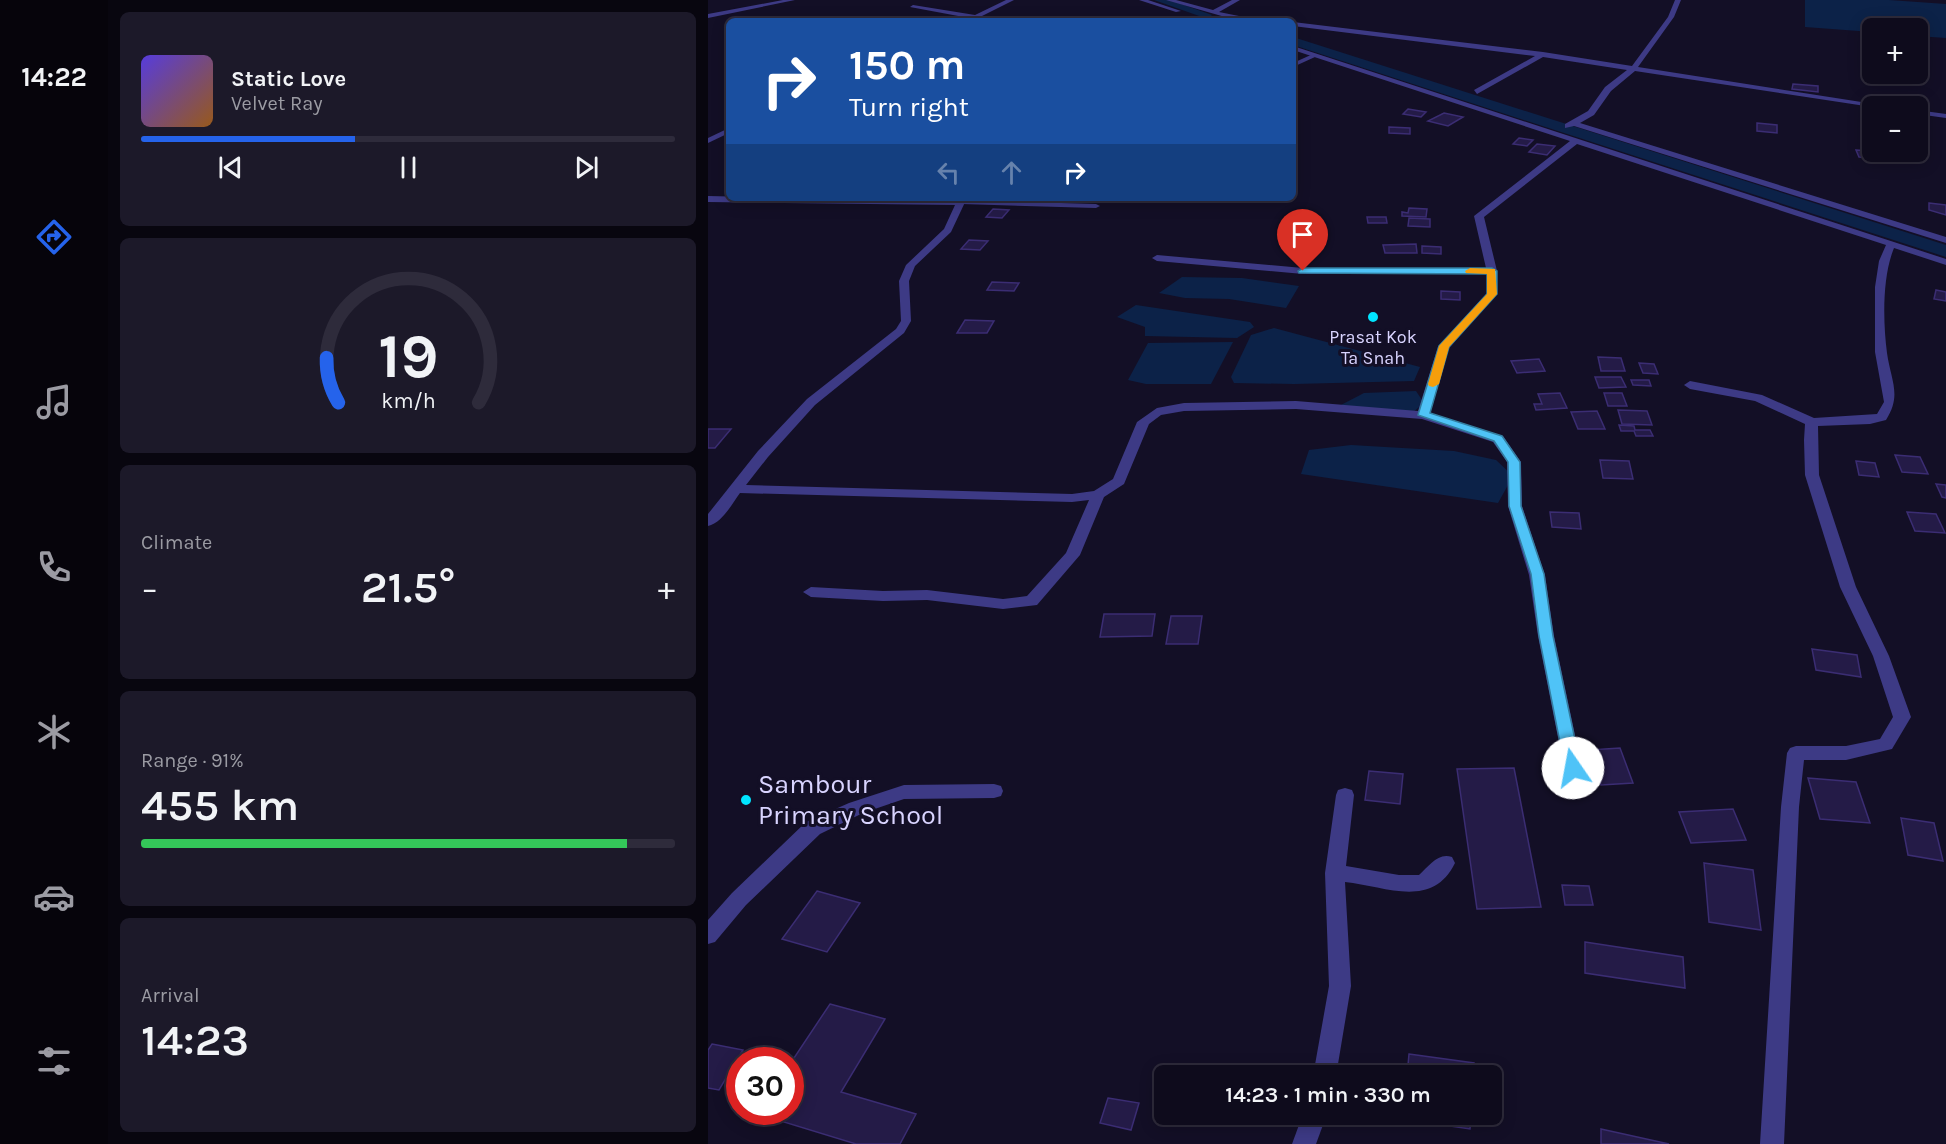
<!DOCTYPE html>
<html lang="en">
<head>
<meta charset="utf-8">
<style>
  :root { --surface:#0e0b1c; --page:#1c1929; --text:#f1f3f6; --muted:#9b9ba3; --line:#2e2b3b; --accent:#2563eb }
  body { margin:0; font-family:Karla,sans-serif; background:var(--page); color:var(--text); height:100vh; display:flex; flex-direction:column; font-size:22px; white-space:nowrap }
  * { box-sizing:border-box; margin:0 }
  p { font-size:20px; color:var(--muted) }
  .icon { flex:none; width:33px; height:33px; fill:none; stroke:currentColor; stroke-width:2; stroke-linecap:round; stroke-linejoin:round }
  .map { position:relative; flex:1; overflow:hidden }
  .side { display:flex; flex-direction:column; gap:12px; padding:12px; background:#08060f; width:600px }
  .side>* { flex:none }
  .banner { position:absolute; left:18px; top:18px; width:570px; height:183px; border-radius:9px; box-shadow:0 3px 15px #0003,0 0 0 2px var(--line); background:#1a4fa0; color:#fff; overflow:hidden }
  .controls { position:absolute; left:1154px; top:18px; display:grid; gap:12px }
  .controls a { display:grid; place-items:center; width:66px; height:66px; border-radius:9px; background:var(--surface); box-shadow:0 3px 15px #0003,0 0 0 2px var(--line); font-size:30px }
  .speed { position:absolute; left:18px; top:1047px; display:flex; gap:12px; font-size:30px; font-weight:700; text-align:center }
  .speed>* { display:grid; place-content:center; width:78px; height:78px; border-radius:50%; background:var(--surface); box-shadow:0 3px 15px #0003,0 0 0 2px var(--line); line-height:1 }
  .speed .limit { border:9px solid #d22; background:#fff; color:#111 }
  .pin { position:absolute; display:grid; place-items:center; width:51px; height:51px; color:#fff; margin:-62px -26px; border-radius:50% 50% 50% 0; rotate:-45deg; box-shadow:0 0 6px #0007 }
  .pin .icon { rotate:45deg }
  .me { position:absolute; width:66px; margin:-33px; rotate:348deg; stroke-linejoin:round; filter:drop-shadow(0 0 4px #0008) }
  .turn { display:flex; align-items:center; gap:21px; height:126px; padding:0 24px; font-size:27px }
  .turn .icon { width:78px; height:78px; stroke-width:2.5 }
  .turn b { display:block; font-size:42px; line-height:51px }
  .lanes { display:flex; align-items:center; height:57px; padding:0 24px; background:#0003; justify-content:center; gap:30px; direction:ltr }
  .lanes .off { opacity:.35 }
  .big { font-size:45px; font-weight:600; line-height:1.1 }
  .side .widget { flex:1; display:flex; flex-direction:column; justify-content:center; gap:9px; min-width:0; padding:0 21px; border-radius:9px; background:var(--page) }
  .side .dial { align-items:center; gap:0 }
  .dial svg { height:156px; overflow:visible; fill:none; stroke:var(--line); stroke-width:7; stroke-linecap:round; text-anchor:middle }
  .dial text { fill:var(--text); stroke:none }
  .song { display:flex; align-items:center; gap:18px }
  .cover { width:72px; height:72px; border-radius:9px; background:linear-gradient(135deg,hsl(250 70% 55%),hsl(30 70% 35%)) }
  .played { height:6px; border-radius:3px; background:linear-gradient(90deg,var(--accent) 40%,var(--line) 40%) }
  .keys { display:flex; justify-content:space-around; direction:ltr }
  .heat { display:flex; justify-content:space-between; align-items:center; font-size:33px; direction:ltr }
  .charge { height:9px; border-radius:4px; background:linear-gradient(90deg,#34c759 91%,var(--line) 0) }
  .trip { position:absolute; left:446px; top:1065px; width:348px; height:60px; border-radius:9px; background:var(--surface); box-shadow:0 3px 15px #0003,0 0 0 2px var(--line); font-weight:600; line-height:60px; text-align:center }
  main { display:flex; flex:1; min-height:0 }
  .tab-bar { display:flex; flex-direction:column; width:108px; justify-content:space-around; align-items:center; background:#06040b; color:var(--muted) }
  .tab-bar .icon { width:42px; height:42px }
  .tab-bar .current { color:var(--accent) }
  .tab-bar b { font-size:27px; color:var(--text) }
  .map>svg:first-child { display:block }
</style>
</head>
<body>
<main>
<nav class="tab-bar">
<b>14:22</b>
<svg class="icon current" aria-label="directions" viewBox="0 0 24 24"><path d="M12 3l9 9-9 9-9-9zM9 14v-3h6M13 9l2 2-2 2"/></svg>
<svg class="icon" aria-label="music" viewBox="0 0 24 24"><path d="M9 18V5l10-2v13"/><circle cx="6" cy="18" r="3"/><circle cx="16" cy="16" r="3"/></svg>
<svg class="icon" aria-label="phone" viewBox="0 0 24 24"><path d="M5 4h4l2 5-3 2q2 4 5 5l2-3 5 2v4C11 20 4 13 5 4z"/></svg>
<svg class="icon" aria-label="climate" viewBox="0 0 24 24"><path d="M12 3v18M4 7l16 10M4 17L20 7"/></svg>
<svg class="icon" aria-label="car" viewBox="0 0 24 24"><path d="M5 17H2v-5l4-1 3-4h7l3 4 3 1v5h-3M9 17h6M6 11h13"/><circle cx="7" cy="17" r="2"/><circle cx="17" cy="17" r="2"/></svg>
<svg class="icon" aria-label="filters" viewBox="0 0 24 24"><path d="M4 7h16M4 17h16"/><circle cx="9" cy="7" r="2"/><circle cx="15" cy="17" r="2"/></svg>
</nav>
<section class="side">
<div class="widget">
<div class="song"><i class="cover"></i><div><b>Static Love</b><p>Velvet Ray</p></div></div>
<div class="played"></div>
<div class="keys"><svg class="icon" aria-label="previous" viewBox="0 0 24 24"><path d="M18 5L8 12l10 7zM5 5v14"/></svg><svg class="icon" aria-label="pause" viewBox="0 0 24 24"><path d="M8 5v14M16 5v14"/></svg><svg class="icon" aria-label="next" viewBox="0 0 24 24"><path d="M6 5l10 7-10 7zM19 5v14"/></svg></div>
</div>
<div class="widget dial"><svg viewBox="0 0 100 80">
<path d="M14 69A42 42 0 1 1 86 69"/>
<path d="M14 69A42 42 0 0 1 8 46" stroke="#2563eb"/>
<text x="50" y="56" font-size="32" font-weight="700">19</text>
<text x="50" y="72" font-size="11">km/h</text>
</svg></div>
<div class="widget"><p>Climate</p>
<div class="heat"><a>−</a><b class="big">21.5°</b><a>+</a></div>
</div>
<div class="widget"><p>Range · 91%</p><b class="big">455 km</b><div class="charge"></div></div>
<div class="widget"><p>Arrival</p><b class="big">14:23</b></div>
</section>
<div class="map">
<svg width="1238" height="1144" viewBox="0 0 1238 1144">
  <rect width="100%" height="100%" fill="#130f26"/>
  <g fill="#0c2248">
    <polygon points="1097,0 1181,0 1238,4 1238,38 1209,36 1209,28 1164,28 1164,32 1097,27"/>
    <polygon points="474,277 534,278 591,286 578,308 521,299 477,298 451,293"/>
    <polygon points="428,305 542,322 546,327 529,338 437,336 437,327 409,317"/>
    <polygon points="566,328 712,367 706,381 586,384 526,383 523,377 543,335"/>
    <polygon points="525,342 503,384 438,384 420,380 440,343"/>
    <polygon points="708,391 716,403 704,413 631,406 656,393"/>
    <polygon points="643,445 746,451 788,460 805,476 790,503 593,474 601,450"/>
  </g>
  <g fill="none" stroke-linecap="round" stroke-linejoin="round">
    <g fill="#0c2248" fill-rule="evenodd">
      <polygon points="446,0 462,0 504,15 502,17 494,17"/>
      <polygon points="585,37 1238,245 1238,257 585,45"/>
    </g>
  </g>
  <g fill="#241b47" stroke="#3b2d73" stroke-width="1.5">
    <polygon points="1085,84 1110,86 1110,92 1084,89"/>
    <polygon points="700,109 718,112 713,117 695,114"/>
    <polygon points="736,113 755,117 740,126 720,121"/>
    <polygon points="1049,123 1069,125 1069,133 1049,131"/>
    <polygon points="681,127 702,128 702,134 681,133"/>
    <polygon points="811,138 825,140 819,146 805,144"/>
    <polygon points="829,144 847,146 839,155 821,152"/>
    <polygon points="1148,150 1174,152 1178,159 1151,157"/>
    <polygon points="1221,203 1238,205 1238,215 1221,210"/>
    <polygon points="701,208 719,209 718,217 694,216 694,212 700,213"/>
    <polygon points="285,209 301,210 294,218 278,217"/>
    <polygon points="659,217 678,217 679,223 660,223"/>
    <polygon points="701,218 722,219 722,227 700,226"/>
    <polygon points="261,240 280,241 272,250 253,249"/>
    <polygon points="708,244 709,253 677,253 675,245"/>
    <polygon points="714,246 733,247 733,254 714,253"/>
    <polygon points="284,282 311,283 306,291 279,290"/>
    <polygon points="1228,290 1238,292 1238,301 1226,299"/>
    <polygon points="733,291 752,292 752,300 733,299"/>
    <polygon points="257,320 286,321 279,333 249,333"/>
    <polygon points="890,357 913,358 917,371 893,371"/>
    <polygon points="831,359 837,371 809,373 803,361"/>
    <polygon points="931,363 946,364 950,374 935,373"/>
    <polygon points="887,377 913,377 918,387 891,388"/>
    <polygon points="923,380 941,380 943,386 925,385"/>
    <polygon points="852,393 859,408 828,410 826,404 834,404 830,394"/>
    <polygon points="896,393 914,393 919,406 900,406"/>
    <polygon points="910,410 939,411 944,425 914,424"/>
    <polygon points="889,411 897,429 870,429 863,412"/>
    <polygon points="911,425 926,426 927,430 942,430 945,436 928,436 926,431 913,431"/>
    <polygon points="0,429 23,429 7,448 0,448"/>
    <polygon points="1187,455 1212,457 1220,474 1194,472"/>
    <polygon points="892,460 921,461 925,479 895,478"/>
    <polygon points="1148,461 1167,463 1171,477 1151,475"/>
    <polygon points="1228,484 1238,485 1238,498 1234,497"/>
    <polygon points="842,512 871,513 873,529 844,527"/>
    <polygon points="1199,512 1228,514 1237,533 1207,531"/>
    <polygon points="396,614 447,614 444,636 392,637"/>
    <polygon points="463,616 494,616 490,644 458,644"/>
    <polygon points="1104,649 1149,655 1153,677 1108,670"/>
    <polygon points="912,748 925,783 893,785 882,750"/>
    <polygon points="806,768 833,907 769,909 749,769"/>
    <polygon points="661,771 695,774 692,804 657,800"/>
    <polygon points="1100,778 1148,782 1162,823 1112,819"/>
    <polygon points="1025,809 1038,840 983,843 971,812"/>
    <polygon points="1193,818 1226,823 1235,861 1200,855"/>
    <polygon points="996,863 1045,870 1053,930 1001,922"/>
    <polygon points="854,885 881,886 885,905 857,905"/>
    <polygon points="109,891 152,903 119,952 74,939"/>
    <polygon points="877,942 975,957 977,988 877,973"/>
    <polygon points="122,1004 177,1019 133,1092 208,1114 192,1144 148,1144 50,1114 52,1112 82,1112 82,1064"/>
    <polygon points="4,1044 35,1050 11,1090 0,1088 0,1050"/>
    <polygon points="701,1054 766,1063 765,1076 699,1076"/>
    <polygon points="400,1098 431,1103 423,1130 392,1123"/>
    <polygon points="696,1114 763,1114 762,1129 695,1119"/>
    <polygon points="893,1129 961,1144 893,1144"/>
  </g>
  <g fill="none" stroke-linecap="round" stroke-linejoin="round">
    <g fill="#3d3a85" fill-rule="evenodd">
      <polygon points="605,54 607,57 585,67 585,63"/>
      <polygon points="250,200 388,204 392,206 388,208 253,204 249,202"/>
    </g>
    <g fill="#3d3a85" fill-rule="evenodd">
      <polygon points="75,0 87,0 0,18 0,14"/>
      <polygon points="298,0 306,0 264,21 256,21 261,18 202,7 205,5 267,15"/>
      <polygon points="431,0 440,0 473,11 468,12"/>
      <polygon points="458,0 468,0 505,10 524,0 532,0 511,12 556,21 524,19"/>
      <polygon points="967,0 973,0 966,17 930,67 1179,106 1164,107 927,71 903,91 886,115 872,123 1238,237 1238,243 866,126 857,128 857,124 880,111 897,87 919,70 835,57 769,94 766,90 827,56 585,26 585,22 835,52 924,66 960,17"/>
      <path d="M585,46L1238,259V265L1186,248C1174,277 1175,322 1179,353C1183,381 1194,395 1178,420L1162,424L1110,426L1111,475L1148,587L1181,656L1203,717L1184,749L1138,760H1096L1091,807L1076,1144H1052L1073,807L1079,753L1082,748L1088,746H1138L1172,739L1185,717L1165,656L1132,587L1097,475L1096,440L1097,424L1047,401L982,389L976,385L982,381L1054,395L1106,418L1169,414L1176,402L1167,352V287L1171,261L1178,245L869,144L776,217L789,271V294L741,348L722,413L795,436L813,462L814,506L837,575L846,636L874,768L871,773L865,775L859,773L856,768L830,636L821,575L800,506L799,462L785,442L714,419L588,409L476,411L453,415L441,424L416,484L396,497L372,555L329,605L295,609L219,600L175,601L103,597L95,592L103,587L175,591L219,590L295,599L319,596L358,553L381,500L364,502L32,493C24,504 14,523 0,526V514L50,451L99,399L188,329L193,321L191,281L198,265L236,229L247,205L0,202V196L197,200L259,198L243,232L207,266L201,281L203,321L196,333L107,405L60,457L38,485L364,494L386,491L405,479L429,422L449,408L476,403L588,401L710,411L730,347L779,293V274H595L449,261L444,258L449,255L595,268H778L766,216L862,141L585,50Z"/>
      <polygon points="1209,110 1238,114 1238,118 1209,114"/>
      <polygon points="21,128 21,133 0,143 0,138"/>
      <polygon points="286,784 293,786 295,791 293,796 286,798 196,799 155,813 112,834 38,905 7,942 0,944 0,920 24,893 98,822 141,803 196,785"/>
      <path d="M637,788L644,790L646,795L638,866L691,875H711C721,866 730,852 744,857L747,863C724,910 677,886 637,882L643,986L628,1076H605L621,986L617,873L628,795L630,790Z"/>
      <polygon points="595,1114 619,1114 608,1144 584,1144"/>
    </g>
  </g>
  <polygon fill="#4fc3f7" stroke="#337fa1" stroke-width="1.5" points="595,268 784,268 789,271 789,294 741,347 722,413 794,436 812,462 813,506 836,574 845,636 873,768 871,773 865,774 859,773 857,768 831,636 823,574 801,506 800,462 786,441 710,415 731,346 779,294 779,274 591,273 590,271"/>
  <polygon fill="#f59e0b" points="762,268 787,269 789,294 741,347 731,384 725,387 721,386 720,384 731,346 779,294 779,274 758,273 757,271"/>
  <g fill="#00e5ff" stroke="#130f26" stroke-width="2">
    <circle cx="665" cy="317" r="6"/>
    <circle cx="38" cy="800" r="6"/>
  </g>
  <g text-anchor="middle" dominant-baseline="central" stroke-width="6" stroke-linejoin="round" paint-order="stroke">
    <g font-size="18" fill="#d9d4ff" stroke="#130f26">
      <text x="665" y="337">Prasat Kok<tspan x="665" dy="21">Ta Snah</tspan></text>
    </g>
    <g font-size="27" fill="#d9d4ff" stroke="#130f26" text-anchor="start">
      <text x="50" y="784">Sambour<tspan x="50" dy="31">Primary School</tspan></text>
    </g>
  </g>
</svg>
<div class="controls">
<a>+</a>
<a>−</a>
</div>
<div class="speed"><div class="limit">30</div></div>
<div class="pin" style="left:595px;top:271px;background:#d93025"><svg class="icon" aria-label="arrive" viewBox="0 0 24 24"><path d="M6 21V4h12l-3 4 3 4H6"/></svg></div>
<svg class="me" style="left:865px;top:768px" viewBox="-20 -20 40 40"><circle r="19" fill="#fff"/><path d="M0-13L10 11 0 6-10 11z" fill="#4fc3f7"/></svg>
<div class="trip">14:23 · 1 min · 330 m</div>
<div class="banner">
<div class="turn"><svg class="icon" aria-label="right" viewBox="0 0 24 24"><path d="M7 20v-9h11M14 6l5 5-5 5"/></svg><div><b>150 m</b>Turn right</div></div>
<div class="lanes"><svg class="icon off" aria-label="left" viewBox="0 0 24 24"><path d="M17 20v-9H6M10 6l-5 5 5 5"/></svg><svg class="icon off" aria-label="ahead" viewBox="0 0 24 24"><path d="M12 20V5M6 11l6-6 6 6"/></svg><svg class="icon" aria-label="right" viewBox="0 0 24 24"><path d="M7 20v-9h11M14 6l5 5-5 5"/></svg></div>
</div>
</div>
</main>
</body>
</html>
